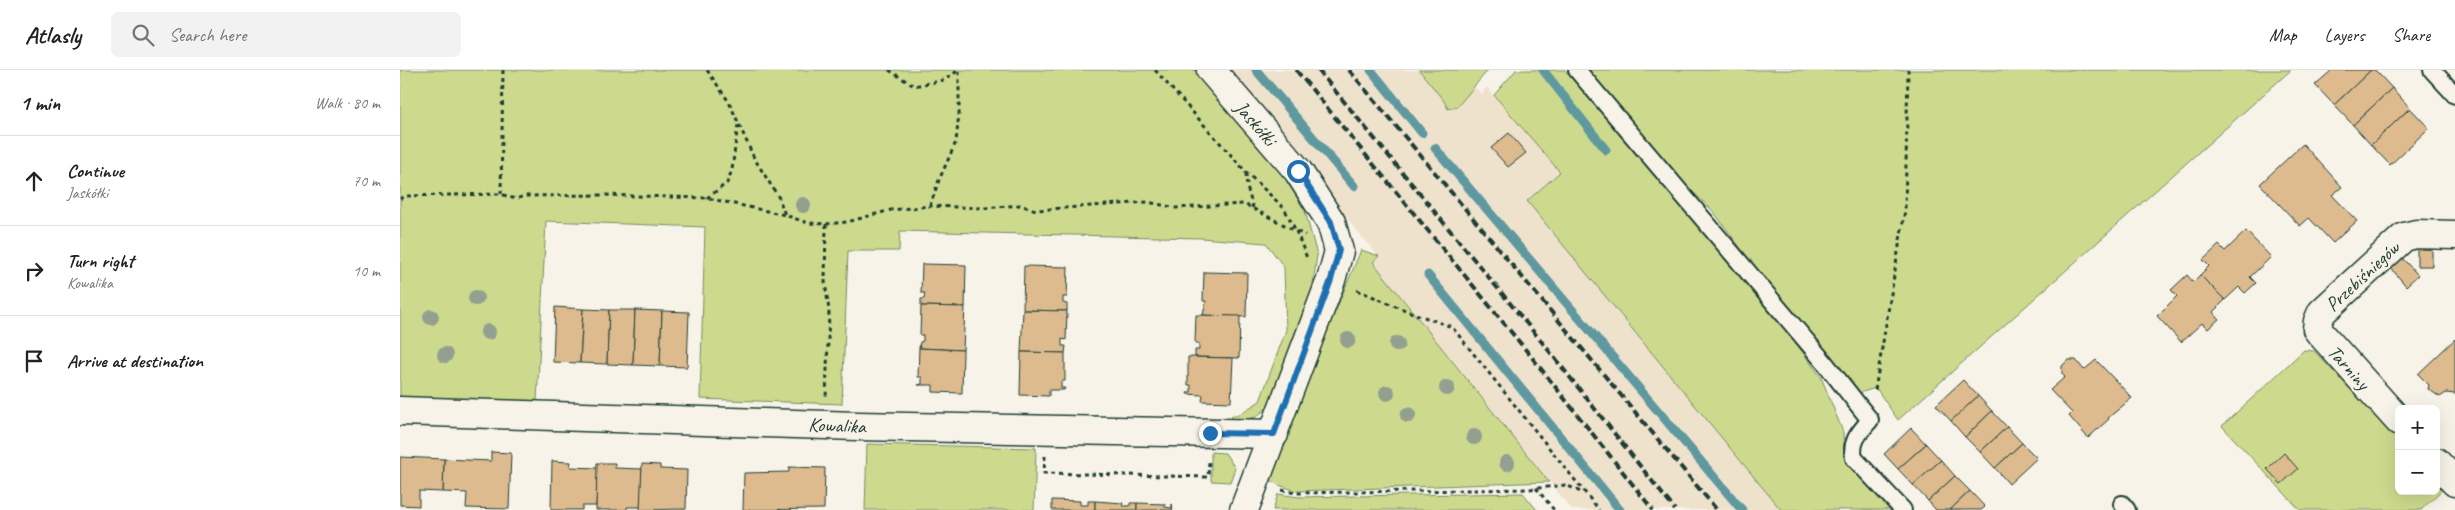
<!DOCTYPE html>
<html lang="en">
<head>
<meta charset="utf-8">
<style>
  :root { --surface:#fff; --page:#f2f2f2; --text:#222; --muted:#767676; --line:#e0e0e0 }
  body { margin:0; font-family:Caveat,sans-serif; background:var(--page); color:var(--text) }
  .controls { position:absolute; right:15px; bottom:15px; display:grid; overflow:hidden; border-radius:8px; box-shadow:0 5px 20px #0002 }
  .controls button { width:45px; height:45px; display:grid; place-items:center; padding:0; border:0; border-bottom:1px solid var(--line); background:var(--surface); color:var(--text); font:25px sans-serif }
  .stop { position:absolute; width:15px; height:15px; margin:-11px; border:4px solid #1f6fb2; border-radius:50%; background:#fff }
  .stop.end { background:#1f6fb2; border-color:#fff; box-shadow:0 1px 5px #0008 }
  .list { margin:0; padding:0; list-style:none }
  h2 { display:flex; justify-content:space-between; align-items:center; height:65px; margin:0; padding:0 20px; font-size:21px }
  h2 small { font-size:16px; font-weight:400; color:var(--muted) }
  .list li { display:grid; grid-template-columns:32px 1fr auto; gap:15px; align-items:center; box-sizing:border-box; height:90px; padding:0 20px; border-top:1px solid var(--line) }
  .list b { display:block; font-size:19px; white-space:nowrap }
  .list p { margin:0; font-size:16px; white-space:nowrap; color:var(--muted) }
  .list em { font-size:16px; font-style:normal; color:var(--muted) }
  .icon { flex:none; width:28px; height:28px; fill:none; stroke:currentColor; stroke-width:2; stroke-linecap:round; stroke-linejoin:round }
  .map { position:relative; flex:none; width:2055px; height:440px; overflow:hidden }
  header { display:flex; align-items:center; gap:30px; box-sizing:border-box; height:70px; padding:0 25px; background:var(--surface); border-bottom:1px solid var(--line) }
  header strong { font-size:24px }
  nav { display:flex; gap:28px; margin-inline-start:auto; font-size:18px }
  .search { width:350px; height:45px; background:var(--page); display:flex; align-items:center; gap:12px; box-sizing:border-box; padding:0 18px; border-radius:8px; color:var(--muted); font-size:19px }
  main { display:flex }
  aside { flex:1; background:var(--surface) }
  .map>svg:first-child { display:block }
  .built { fill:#efe2cd }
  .green { fill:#cdda8e; stroke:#768c61 }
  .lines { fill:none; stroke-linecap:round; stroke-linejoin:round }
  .stream { stroke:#5e999f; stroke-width:9 }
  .building { fill:#ddbb8f; stroke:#1f3d34 }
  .lane-casing { stroke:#1f3d34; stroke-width:20 }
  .street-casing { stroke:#1f3d34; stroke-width:31 }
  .path { stroke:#1f3d34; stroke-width:3; stroke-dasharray:4 4; stroke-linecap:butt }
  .lane { stroke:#f7f3e8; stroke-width:16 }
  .street { stroke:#f7f3e8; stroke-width:28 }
  .rail { stroke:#1f3d34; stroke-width:4; stroke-dasharray:8 4; stroke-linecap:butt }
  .tree { fill:#93a08f }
  .route { stroke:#1f6fb2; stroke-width:6 }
  .labels { text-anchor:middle; stroke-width:4.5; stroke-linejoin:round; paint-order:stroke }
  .street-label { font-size:20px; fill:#1f3d34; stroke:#f7f3e8 }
</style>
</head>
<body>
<header>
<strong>Atlasly</strong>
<div class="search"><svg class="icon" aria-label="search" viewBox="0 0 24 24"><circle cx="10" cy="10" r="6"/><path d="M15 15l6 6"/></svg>Search here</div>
<nav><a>Map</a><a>Layers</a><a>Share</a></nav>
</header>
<main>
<aside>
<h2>1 min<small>Walk · 80 m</small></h2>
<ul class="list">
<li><svg class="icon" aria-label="ahead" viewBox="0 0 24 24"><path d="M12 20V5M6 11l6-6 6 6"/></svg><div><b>Continue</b><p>Jaskółki</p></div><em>70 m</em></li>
<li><svg class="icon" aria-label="right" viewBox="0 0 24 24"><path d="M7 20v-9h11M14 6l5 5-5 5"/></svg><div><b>Turn right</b><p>Kowalika</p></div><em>10 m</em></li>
<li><svg class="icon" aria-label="arrive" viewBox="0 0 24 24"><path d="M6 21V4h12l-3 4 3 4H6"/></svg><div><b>Arrive at destination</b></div></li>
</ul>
</aside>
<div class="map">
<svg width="2055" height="440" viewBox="0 0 2055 440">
  <rect width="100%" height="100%" fill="#f7f3e8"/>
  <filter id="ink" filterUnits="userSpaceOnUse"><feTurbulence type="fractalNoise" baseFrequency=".02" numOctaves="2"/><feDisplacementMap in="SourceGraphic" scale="10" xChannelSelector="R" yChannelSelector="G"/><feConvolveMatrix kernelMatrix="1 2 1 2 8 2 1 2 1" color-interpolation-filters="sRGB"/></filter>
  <g filter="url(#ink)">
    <path class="built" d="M822,0H1019L1044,31L1063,7L1082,24L1087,17L1160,102L1127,131L1381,440H1172L973,192L978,186Z"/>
    <g class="green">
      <path d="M0,0H797L877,95L905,141L917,185L912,221L868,337L856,347L831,352L832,345H838L860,331L886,260L884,197L866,173L801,168L500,161L499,181H448L442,334L300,329L305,157L146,151L137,331L0,327Z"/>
      <path d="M1019,0H1088L1058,36L1048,39L1044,31Z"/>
      <path d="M1116,0H1165L1239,88L1285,134L1311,170L1392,268L1421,307L1443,362L1444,387L1493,440H1381L1127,131L1160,102L1094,25Z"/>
      <path d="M1186,0H1891L1498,350L1476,318L1459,323L1449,320L1367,223L1353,195L1313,141L1250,81Z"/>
      <path d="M961,180L979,186L973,192L1149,412L897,421L879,415L868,409L900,334V326Z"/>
      <path d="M1904,280L1914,281L1999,370V421H2036V410L2044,418L2021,440H1900L1822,356Z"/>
      <path d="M467,374L636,378L634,440H465Z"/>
      <path d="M811,382L825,383L835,398L830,412L811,411Z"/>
      <path d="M1123,423L1137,440H873L878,424L899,427Z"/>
    </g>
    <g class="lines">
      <g class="stream">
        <path d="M856,0L954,116"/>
        <path d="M971,0L1022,63"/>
        <path d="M1143,0L1206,80"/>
        <path d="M1035,78L1342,440"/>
        <path d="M1028,205L1220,440"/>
      </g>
    </g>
    <g class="building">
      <path d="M1932,0H1971L1934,35L1915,15Z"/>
      <path d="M1971,0H1975L1992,18L1953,55L1934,35Z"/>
      <path d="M1992,18L2010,38L1971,75L1953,55Z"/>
      <path d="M2010,38L2029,58L1990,95L1971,75Z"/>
      <path d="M1109,63L1126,83L1108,97L1091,78Z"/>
      <path d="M1903,74L1942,117L1932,125L1957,151L1933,173L1909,148L1900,156L1860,114Z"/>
      <path d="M1846,161L1871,187L1850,207L1856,213L1845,223L1839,217L1825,230L1800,205L1809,196L1803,190L1819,175L1825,181Z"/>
      <rect x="2017" y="178" width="15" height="18"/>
      <path d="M2002,188L2018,205L2006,216L1991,198Z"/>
      <path d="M522,194L566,195L565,237L521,236V229H524L525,223H521Z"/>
      <path d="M624,196L668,197L667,227H663V233L667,234V241L623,240Z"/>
      <path d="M804,202L847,203L846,247L803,245L806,231H803Z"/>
      <path d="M1787,205L1793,212L1800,205L1825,230L1813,242L1819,249L1808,259L1802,253L1781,272L1757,246L1777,226L1771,220Z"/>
      <path d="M521,236L565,237L563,280L519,278L520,272L523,271V265H520Z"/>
      <path d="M155,237L183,239L180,293L153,292Z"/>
      <path d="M183,239L209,240L207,294L180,293Z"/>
      <path d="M209,240H235L233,295L207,294Z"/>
      <path d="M235,240L262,241L260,296L233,295Z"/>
      <path d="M623,240L667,241L666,270L662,269V276H666L665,283L621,282Z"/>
      <path d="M262,241L289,242L287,297L260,296Z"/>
      <path d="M796,245L840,246L839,288L795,287V280H799V273H795Z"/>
      <path d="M2055,269V324L2046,323L2040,327L2028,319L2029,315L2018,304Z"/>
      <path d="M519,278L563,280L562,323L533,322V315H518L522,314V307H518Z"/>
      <path d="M621,282L665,283V311H661V318H665L664,320H649V326L620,325Z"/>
      <path d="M788,287L833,288L831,332L802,331L803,325L787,324L788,322H791V315H788Z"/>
      <path d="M1668,290H1676L1684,300L1696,290L1732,328L1708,348L1709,349L1688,368L1669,346L1672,343L1650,320L1665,307L1662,304V296Z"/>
      <path d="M1563,310L1578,326L1551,351L1536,335Z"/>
      <path d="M1578,326L1592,341L1565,367L1551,351Z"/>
      <path d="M1592,341L1607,357L1580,382L1565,367Z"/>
      <path d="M1607,357L1622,373L1595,398L1580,382Z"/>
      <path d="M1511,358L1526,374L1498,399L1484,384Z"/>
      <path d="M1622,373L1637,388L1609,414L1595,398Z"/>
      <path d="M1526,374L1541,390L1513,415L1498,399Z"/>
      <path d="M91,382L111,383L109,439L66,438L67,423L43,422L44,389L91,391Z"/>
      <path d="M1884,383L1898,399L1881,414L1867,399Z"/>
      <path d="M0,387L44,389L43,422L19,421V436L0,435Z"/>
      <path d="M1541,390L1555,406L1528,431L1513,415Z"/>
      <path d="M152,391L171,392L170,397L198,398L196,436H182V440H151Z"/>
      <path d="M197,393H215V398L242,399L241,437H227V440H196Z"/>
      <path d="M242,394L260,395V399L287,400L286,439L240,440Z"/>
      <path d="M389,397L425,398L424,439L343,440L344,403L389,402Z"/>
      <path d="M1555,406L1570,421L1550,440H1536L1528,431Z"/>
      <path d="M1570,421L1585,437L1581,440H1550Z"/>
      <path d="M652,430L680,431V435H688V431H695V440H652Z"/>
      <path d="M695,431L723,433L722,436H730V433H737V440H695Z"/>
      <path d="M737,433L765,434V437L772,438V434L773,440H737Z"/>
    </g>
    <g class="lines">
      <defs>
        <g id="lane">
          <path d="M1177,0L1425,293L1470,350C1460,362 1450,371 1454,388L1503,440"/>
          <path d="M2032,0L2055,25"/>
          <path d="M1722,434L1727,440"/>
        </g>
        <g id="street">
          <path d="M811,0L898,101L931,152L939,181L931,210L844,440"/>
          <path d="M0,341L457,356L874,364"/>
          <path d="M1999,351L1921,264L1917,259L1918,251L1922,242L2004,167L2016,164L2055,165"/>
          <path d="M2036,392L2055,412"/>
        </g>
      </defs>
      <use href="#lane" class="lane-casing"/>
      <use href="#street" class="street-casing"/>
      <g class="path">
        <path d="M307,0L329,32L354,88L379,128L385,145"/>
        <path d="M489,0L514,16L544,10L559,0"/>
        <path d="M755,0L846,102L884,138L896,161L905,165"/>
        <path d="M846,103L847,117L853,138"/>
        <path d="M101,124L103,0"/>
        <path d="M307,128L327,113L332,100L338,54"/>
        <path d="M0,129L4,126L101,124L115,129L125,126L202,125L307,128L385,145L408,153L426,154L447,152L491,140L530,136L584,138L620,135L636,140L748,132L776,138L844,134L896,161L907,188"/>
        <path d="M530,136L539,110L556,72L559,44V1"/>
        <path d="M426,154L425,211L429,241L426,328"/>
        <path d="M957,220L1010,242L1052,257L1199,440"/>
        <path d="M1475,320L1505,140L1508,0"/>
        <path d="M645,386L644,403L808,407L809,391"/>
        <path d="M1136,418L1154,440"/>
        <path d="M882,420L896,423L1129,419L1166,415L1183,423"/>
      </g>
      <use href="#lane" class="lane"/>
      <use href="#street" class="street"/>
      <g class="rail">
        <path d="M896,0L1130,285L1253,440"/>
        <path d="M918,0L1146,277L1275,440"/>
        <path d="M949,0L1317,440"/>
      </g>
    </g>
    <g class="tree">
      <circle cx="403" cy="135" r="8"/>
      <circle cx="76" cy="228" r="8"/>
      <circle cx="31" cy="247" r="8"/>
      <circle cx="88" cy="262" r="8"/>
      <circle cx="948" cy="270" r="8"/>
      <circle cx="997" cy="274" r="8"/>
      <circle cx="45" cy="285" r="8"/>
      <circle cx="1047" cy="318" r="8"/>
      <circle cx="987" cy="323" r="8"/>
      <circle cx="1008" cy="345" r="8"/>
      <circle cx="1074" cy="367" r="8"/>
      <circle cx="1107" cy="393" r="8"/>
    </g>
  </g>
  <g class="lines" filter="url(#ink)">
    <path class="route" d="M810,363L874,364L931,210L939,180L931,152L898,101"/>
  </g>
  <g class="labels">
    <g class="street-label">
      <text transform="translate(856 53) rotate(49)" y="7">Jaskółki</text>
      <text transform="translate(1962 206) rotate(-43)" y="7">Przebiśniegów</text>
      <text transform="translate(1949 297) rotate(48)" y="7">Tarniny</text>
      <text transform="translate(437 355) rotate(2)" y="7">Kowalika</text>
    </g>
  </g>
</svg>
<div class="controls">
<button>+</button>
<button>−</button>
</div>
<div class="stop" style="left:898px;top:101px"></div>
<div class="stop end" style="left:810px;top:363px"></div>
</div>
</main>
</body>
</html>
